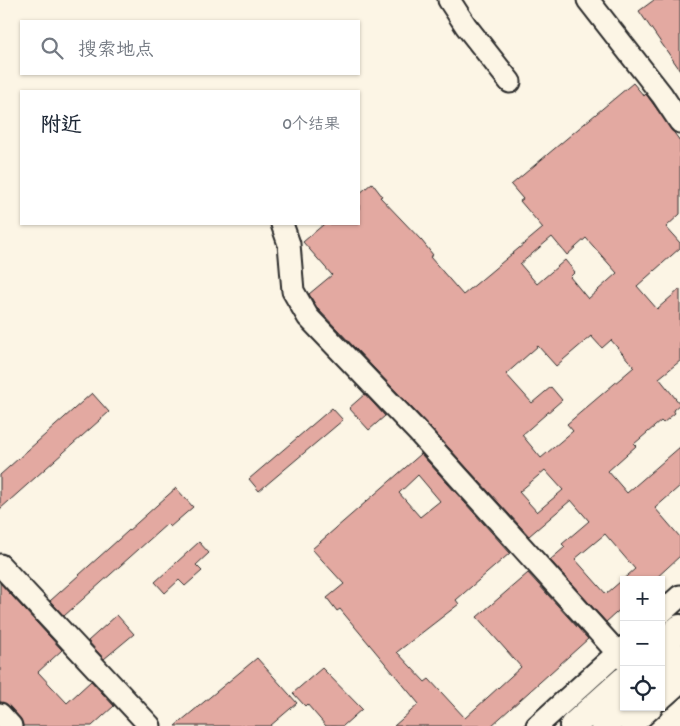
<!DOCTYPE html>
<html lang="zh">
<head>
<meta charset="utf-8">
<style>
  :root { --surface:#fff; --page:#f2f2f3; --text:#1f2937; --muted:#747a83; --line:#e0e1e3 }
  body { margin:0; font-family:Itim,"LXGW WenKai TC",sans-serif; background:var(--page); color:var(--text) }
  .controls { position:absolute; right:15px; bottom:15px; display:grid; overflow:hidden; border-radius:0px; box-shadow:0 1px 4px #0004 }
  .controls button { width:45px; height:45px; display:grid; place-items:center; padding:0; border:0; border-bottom:1px solid var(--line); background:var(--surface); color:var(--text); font:25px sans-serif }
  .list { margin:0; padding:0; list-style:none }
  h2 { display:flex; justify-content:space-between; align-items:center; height:65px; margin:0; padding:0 20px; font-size:21px }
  h2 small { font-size:16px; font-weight:400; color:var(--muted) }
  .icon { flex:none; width:28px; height:28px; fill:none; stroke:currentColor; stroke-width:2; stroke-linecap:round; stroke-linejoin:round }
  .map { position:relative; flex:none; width:680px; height:726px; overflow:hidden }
  .search { position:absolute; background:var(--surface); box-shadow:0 1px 4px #0004; left:20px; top:20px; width:340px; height:55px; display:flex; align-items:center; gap:12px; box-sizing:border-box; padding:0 18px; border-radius:0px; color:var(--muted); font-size:19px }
  .panel { position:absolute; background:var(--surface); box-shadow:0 1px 4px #0004; left:20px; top:90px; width:340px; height:135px; border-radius:0px }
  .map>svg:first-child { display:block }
  .building { fill:#e3a9a1; stroke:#2b2b2b; fill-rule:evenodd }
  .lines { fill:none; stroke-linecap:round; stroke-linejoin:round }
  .minor-casing { stroke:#2b2b2b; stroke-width:25 }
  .major-casing { stroke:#2b2b2b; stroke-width:30 }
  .minor { stroke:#fcf5e5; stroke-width:21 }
  .major { stroke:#fcf5e5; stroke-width:26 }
</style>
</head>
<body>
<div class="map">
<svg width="680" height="726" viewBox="0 0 680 726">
  <rect width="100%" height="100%" fill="#fcf5e5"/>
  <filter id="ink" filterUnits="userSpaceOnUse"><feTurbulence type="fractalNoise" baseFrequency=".02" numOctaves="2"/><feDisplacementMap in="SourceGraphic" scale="10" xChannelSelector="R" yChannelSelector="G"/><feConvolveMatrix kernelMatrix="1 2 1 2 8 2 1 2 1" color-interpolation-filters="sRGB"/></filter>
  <g filter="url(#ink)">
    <g class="building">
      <path d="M654,0H680V70L639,11Z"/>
      <path d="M633,83L644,96L646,94L680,141V214L666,227L680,243V248L637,286L657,309L680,289V361L659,378L680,404L673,410L675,413L663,423L661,421L634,444L636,446L608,471L627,493L680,447V486L655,508L680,537V556L654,580H624V606L606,622L550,560L565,547L562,544L589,521L571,500L529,536L427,424L318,309L309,294L332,275L303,242L324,224H359V194L372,183L382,196L380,197L422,241L433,255L430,257L463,295L543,228L520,201L523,199L511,185ZM552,237L567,255L586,238L617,273L588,299L570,277L575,272L565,260L537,284L520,264ZM591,336L602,348L611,340L634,367L567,424L573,431L541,458L522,435L562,400L551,387L532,403L506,374L538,346L556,366ZM545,470L563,490L537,512L519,492ZM605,534L635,569L606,594L575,559Z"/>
      <path d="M92,393L109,412L0,509V475Z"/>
      <path d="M365,394L385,416L369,430L349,408Z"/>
      <path d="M332,408L343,420L259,491L249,479Z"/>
      <path d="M421,454L510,553L456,600L459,604L397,652L425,682L429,679L465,718L521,667L477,617L528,573L588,639L491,726H394L419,704L340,609L337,611L327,598L344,584L312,549ZM418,475L440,501L420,517L399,493Z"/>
      <path d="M176,488L193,507L170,527L167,524L64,616L50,601Z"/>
      <path d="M199,542L209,553L196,565L202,571L185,586L179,580L165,593L155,582Z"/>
      <path d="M0,583L62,650L38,672L51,686L67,703L91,681L114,706L92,726H23L20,718L9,706L0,702Z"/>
      <path d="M117,615L134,634L104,659L88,641Z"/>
      <path d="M257,658L297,703L270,726H175Z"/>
      <path d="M322,668L362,709L343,726H326L307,704L305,706L293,693Z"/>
    </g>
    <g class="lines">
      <defs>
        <g id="minor">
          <path d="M449,0L466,26L510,82"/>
          <path d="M588,0L662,95L680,122"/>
          <path d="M282,224L289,244L293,291L308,317L418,432L624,660"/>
          <path d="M0,565L150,726"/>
          <path d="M661,613L680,596"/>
          <path d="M661,699L680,682"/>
          <path d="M0,714L11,726"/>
          <path d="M537,726L624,647"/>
          <path d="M631,726L652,707"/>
        </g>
        <g id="major">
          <path d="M661,645L680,628"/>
          <path d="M661,674L680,657"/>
          <path d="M573,726L624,680"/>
          <path d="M604,726L625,707"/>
        </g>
      </defs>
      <use href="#minor" class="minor-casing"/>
      <use href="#major" class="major-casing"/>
      <use href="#minor" class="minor"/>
      <use href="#major" class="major"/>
    </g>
  </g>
</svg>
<div class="controls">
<button>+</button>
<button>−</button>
<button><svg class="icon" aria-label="locate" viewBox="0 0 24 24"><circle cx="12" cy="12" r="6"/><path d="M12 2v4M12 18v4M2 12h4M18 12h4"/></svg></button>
</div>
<div class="search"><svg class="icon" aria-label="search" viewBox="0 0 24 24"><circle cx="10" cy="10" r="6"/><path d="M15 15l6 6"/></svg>搜索地点</div>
<section class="panel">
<h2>附近<small>0个结果</small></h2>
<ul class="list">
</ul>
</section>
</div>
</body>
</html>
